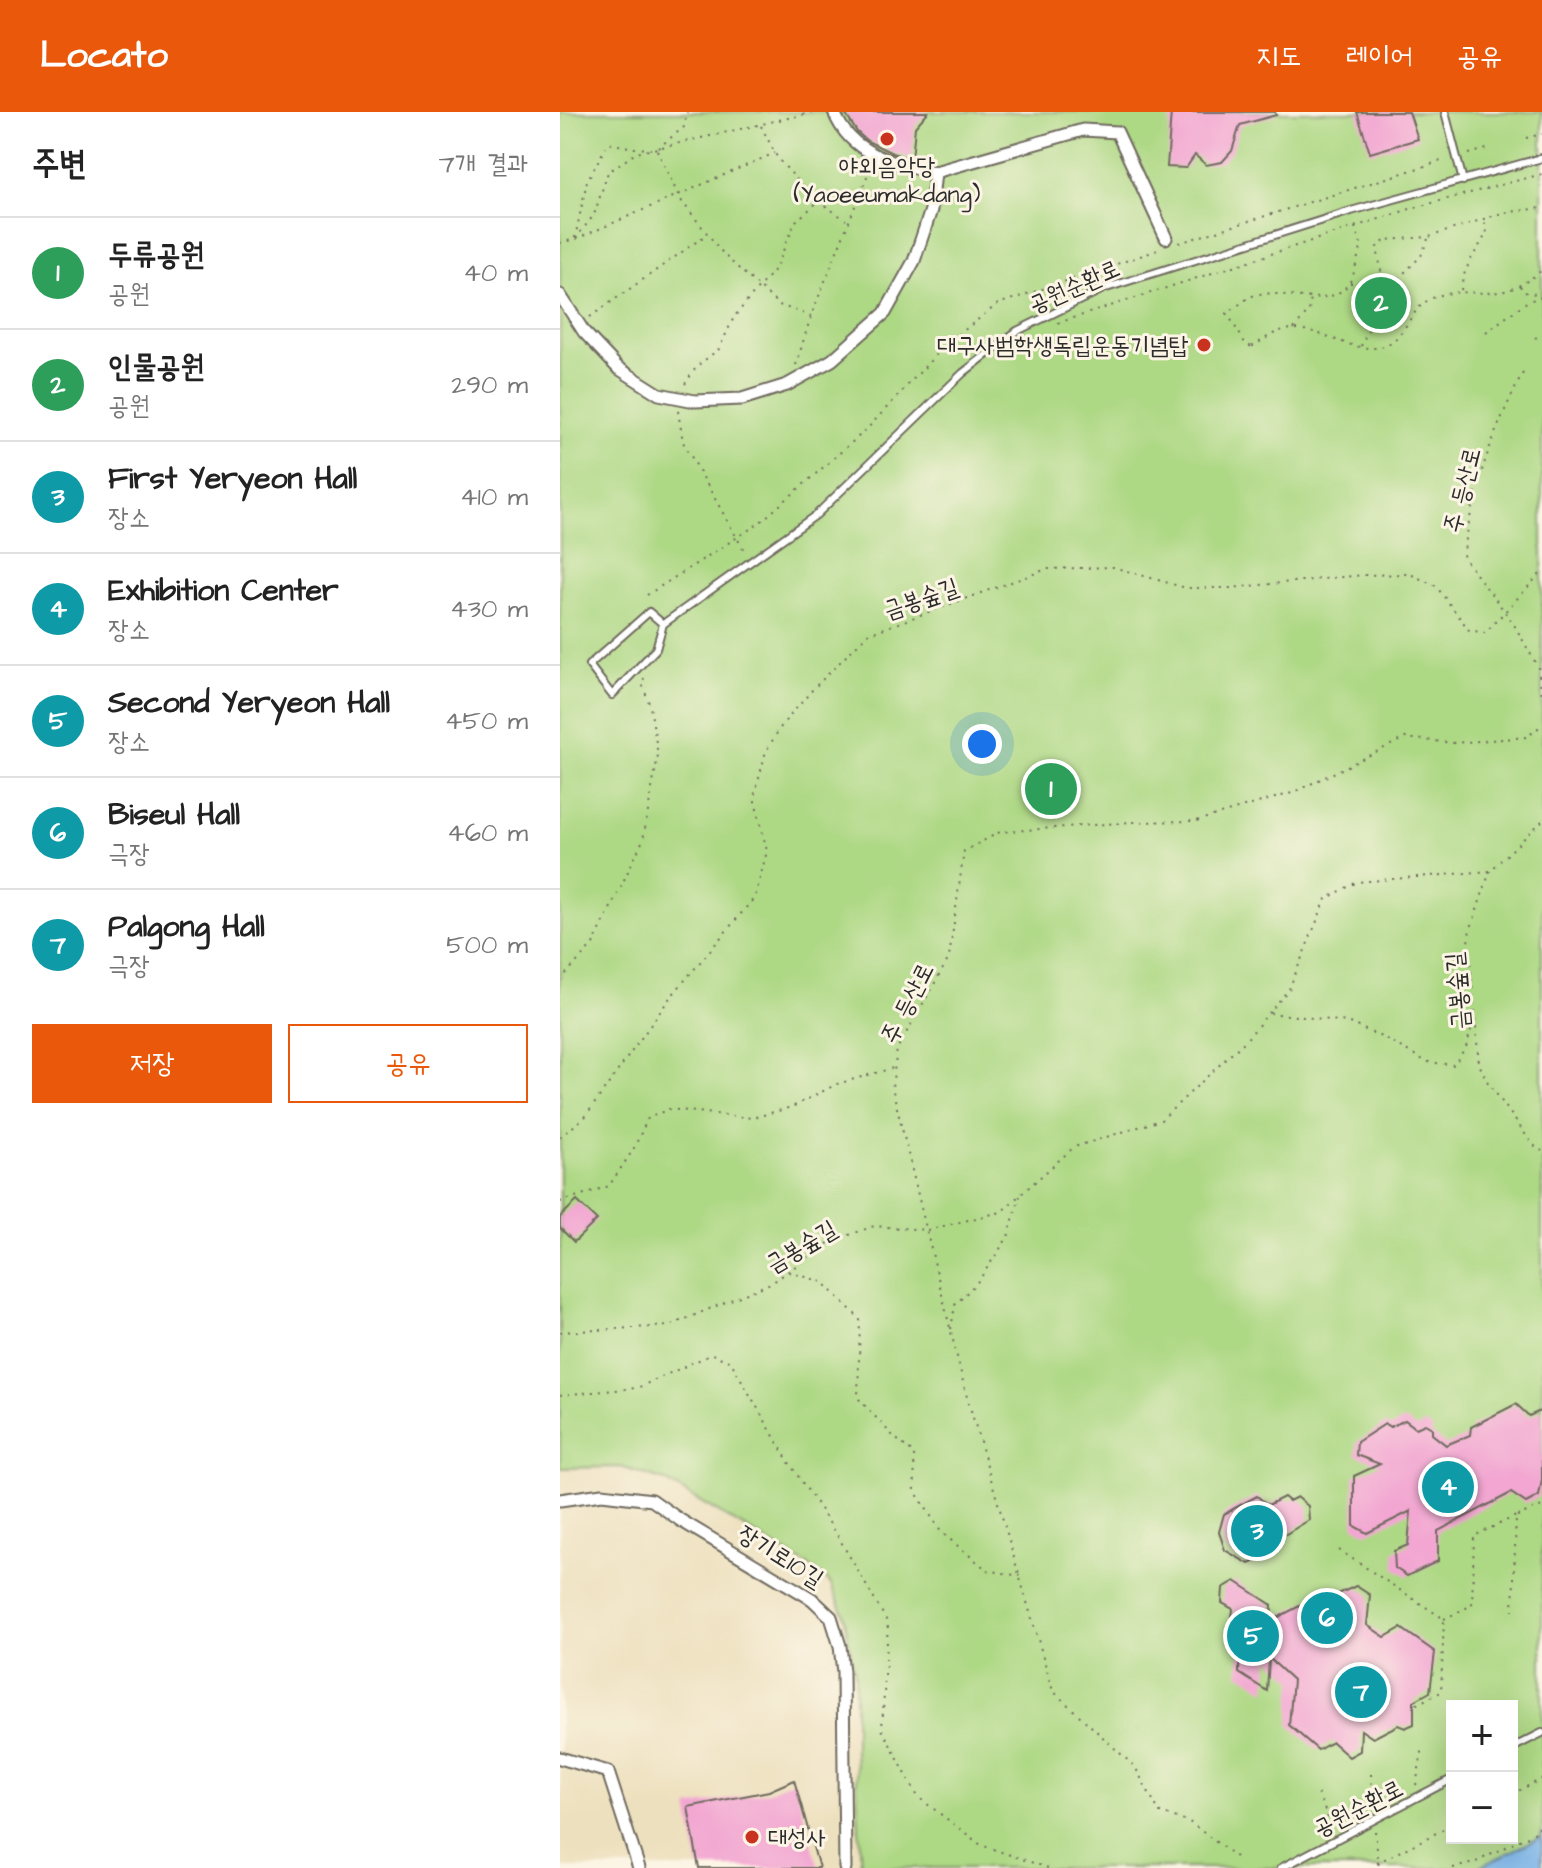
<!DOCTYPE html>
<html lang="ko">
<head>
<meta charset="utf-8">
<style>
  :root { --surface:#fff; --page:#f6f6f6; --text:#222; --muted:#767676; --line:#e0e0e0; --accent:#ea580c }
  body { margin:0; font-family:"Architects Daughter","Poor Story",sans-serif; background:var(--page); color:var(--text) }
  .controls { position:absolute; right:24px; bottom:24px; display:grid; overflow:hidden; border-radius:0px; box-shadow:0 8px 32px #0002 }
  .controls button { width:72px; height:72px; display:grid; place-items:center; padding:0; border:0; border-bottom:2px solid var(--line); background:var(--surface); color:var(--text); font:40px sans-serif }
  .you { position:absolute; left:422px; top:632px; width:28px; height:28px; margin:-20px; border:6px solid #fff; border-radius:50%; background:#1a73e8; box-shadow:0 0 0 12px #1a73e833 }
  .badge { display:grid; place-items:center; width:52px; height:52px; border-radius:50%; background:var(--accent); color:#fff; font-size:26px; font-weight:700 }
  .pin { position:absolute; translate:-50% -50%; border:4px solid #fff; box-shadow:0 2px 8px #0006 }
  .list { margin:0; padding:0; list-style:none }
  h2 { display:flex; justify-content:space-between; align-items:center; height:104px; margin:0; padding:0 32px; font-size:34px }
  h2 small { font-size:26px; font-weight:400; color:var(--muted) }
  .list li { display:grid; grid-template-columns:52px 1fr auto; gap:24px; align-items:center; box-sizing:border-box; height:112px; padding:0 32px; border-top:2px solid var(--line) }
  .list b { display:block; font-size:30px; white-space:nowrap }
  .list p { margin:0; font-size:26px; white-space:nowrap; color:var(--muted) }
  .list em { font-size:26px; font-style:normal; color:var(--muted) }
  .actions { display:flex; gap:16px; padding:24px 32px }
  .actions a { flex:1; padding:18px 0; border:2px solid var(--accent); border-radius:0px; text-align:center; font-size:28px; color:var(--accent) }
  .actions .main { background:var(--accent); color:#fff }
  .map { position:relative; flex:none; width:982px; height:1756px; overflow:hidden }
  header { display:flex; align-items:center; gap:48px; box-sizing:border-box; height:112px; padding:0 40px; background:var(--accent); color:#fff }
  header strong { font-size:38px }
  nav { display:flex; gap:44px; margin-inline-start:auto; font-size:28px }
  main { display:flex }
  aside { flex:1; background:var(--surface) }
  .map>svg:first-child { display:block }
  .green { fill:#add884; stroke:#6c8258; stroke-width:2; fill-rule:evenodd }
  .water { fill:#77b2e8; stroke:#516e8a; stroke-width:2 }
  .building { fill:#f2a6d1 }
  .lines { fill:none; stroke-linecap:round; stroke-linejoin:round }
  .lane-casing { stroke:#6f6a5e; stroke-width:10 }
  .street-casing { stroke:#6f6a5e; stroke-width:15 }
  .path { stroke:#6f6a5e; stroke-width:2; stroke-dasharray:2 6; stroke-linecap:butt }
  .lane { stroke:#fff; stroke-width:6 }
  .street { stroke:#fff; stroke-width:11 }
  .poi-dot { fill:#c8321e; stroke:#fcf5e5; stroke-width:3 }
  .labels { text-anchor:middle; stroke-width:6; stroke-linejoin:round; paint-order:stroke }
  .poi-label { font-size:24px; fill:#2b2b2b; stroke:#fcf5e5 }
  .street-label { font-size:24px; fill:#2b2b2b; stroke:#fcf5e5 }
</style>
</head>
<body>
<header>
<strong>Locato</strong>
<nav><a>지도</a><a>레이어</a><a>공유</a></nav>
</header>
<main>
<aside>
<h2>주변<small>7개 결과</small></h2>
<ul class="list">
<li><span class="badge" style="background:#2e9e5b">1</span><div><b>두류공원</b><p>공원</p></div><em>40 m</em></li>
<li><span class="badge" style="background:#2e9e5b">2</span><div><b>인물공원</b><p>공원</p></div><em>290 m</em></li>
<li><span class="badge" style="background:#0f9aa8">3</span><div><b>First Yeryeon Hall</b><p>장소</p></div><em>410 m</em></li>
<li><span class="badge" style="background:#0f9aa8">4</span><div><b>Exhibition Center</b><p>장소</p></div><em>430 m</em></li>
<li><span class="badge" style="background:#0f9aa8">5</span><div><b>Second Yeryeon Hall</b><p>장소</p></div><em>450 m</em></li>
<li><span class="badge" style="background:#0f9aa8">6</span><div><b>Biseul Hall</b><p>극장</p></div><em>460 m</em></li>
<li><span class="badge" style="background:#0f9aa8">7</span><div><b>Palgong Hall</b><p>극장</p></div><em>500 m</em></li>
</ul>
<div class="actions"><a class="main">저장</a><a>공유</a></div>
</aside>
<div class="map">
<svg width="982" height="1756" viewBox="0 0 982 1756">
  <rect width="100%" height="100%" fill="#fcf5e5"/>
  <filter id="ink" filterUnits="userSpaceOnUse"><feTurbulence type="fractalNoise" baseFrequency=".0125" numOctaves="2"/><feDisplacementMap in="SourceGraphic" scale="16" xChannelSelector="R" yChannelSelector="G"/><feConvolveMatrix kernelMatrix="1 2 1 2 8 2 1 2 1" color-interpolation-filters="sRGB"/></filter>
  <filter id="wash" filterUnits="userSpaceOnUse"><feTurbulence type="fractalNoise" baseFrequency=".006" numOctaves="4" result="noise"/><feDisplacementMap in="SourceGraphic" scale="32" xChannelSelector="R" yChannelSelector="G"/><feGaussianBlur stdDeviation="1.8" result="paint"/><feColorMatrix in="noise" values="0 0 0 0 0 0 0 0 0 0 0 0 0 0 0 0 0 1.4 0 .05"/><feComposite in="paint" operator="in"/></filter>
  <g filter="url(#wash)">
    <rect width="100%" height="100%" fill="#ede0be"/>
    <path class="green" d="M0,0H982V1756H301L295,1638V1561L284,1502L271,1472L249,1454L105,1369L61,1355L0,1356ZM892,1594H952V1726H892Z"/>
    <path class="water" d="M982,1720V1756H917L981,1725Z"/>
    <g id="blocks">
      <g class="building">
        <path d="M284,0H368L355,15L352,47L332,41L307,29L297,20Z"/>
        <path d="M611,0H715L716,3L680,13L672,39L662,50L646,53L635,43L626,56L607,55Z"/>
        <path d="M797,0H849L858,27L810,41Z"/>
        <path d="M17,1089L37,1108L14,1130L0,1116V1105Z"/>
        <path d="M956,1292L969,1304L982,1298V1368L979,1384L966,1391L951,1381L878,1419V1449L847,1464L835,1456L834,1439L848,1433L851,1399L807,1421L794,1414V1364L820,1352L796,1343L797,1330L825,1312L830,1315L845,1308L856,1316L865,1312L872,1316V1322L886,1333L910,1323L911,1315Z"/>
        <path d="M697,1384L708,1393L724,1385L729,1389L737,1385L748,1394L749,1408L713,1430L711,1442L689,1452L665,1438L659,1420L664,1402Z"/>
        <path d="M675,1469L712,1493L711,1509L766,1480L774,1484L796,1474L810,1483L807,1513L825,1525L841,1516L875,1540L870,1580L854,1589V1612L845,1616L838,1613L813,1626L801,1618L800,1639L789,1645L772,1630L758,1638L729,1613L733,1568L709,1546L707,1579L679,1561L680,1528L670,1521L673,1497L662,1491L663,1476Z"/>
        <path d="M234,1668L259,1756H139L128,1695L209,1679Z"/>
      </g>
    </g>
  </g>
  <g filter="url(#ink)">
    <use href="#blocks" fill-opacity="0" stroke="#6f6a5e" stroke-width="2"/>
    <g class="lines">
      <defs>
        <g id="lane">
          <path d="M885,0L903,69"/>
          <path d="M103,512L89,500L29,553L52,583L96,537L103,512L256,403L403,261L457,219L543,177L791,99L982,46"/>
          <path d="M952,1636L982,1621"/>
          <path d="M721,1756L892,1667"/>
        </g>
        <g id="street">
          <path d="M274,0C290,42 334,53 375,60"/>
          <path d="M0,183L24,220L58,256L99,282L135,289L182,287L227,273L272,248L325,201L354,149L371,98L375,60L523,18L557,20L606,126"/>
          <path d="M0,1388L42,1382L92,1388L120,1408L252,1487L271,1505L280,1534L283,1560L285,1756"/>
          <path d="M0,1646L48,1660L79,1756"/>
        </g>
      </defs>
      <use href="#lane" class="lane-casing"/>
      <use href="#street" class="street-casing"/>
      <g class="path">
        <path d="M201,14L218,47L254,86L286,108"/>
        <path d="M966,26L982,22"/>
        <path d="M98,36L124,15L127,0"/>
        <path d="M97,38L120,87L165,144L219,193L251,204"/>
        <path d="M909,42L930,36"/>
        <path d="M795,115L802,135C796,146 796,161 789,171C770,199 725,178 699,182C689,183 676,196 667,201L685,231L693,236L691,235C701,230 713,220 724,218C755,212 782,237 814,236C844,234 847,201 867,189C890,175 913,183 939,180C955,178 970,168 982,158"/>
        <path d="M15,126L27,69L48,31L74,36L91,37"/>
        <path d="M16,127L215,41"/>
        <path d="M0,131L15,127L34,103L48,60L76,41L254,0"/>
        <path d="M619,131L881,49"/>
        <path d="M790,171L814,172L822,164L817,135L826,128L869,125L942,101L982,96"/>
        <path d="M960,174L964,180L982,183"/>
        <path d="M901,178L903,165L910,149L927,121L924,107"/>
        <path d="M30,205L146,123"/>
        <path d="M498,211L853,96L982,62"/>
        <path d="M734,217L749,199L751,186"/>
        <path d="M926,220L968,189L982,185"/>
        <path d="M975,226L982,222"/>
        <path d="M801,234L818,194L838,177L840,165L861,144L868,127"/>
        <path d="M236,253L251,204L310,57"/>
        <path d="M963,261C930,325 914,373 903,445L952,509L978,555L982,583"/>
        <path d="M125,272L137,254L159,237L174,205L216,155L236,109L259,89"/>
        <path d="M118,299L123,330L185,440"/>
        <path d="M87,483L198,412L306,318L385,233L438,192L601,137"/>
        <path d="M982,709L930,759L908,825L919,952L927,969L973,1033L982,1039"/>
        <path d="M0,868L33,833L83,728L98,643L90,594L82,571L85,564"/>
        <path d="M710,901L787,910L826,927L867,950L894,953L907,933L914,905"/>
        <path d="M0,1025L25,1005L109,887L195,785L207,739L194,685L206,639L222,613L253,577L308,522L487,457L553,455L626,476H670L803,463L850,462L876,474L909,518L925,521L982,460"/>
        <path d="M0,1090L49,1074L73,1038L88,1006L109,997L192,1006L232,995L277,972L333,956"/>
        <path d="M229,1160L263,1170L300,1207L298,1286L333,1324L354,1342L355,1379L381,1420L427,1458L460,1464"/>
        <path d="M391,1217L395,1193L419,1168L448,1125L460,1084"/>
        <path d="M0,1220L109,1214L213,1170L270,1130L314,1114L367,1118L441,1100L514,1035L601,1008L685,929L729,877L766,787L797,770L930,759"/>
        <path d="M0,1283L77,1276L152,1242L171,1250L230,1352L276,1421L328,1511L322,1617L358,1685L421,1733L488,1756"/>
        <path d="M957,1404L982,1394"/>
        <path d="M779,1438L884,1507L881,1580L855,1593"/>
        <path d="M884,1507L912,1493L914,1424L956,1404L953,1499"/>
        <path d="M811,1662L813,1697"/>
        <path d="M856,1673L863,1635"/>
        <path d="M758,1682L773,1718"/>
        <path d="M952,1682L982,1667"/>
        <path d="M815,1719L819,1756"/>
        <path d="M676,1745L628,1709L600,1701L575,1655L493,1579L405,1278L332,975L337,937L389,846L404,739L440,720L572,710L636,709L732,681L845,626L894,631L967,625L982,613"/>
        <path d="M817,1751L892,1713"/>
        <path d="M893,1756L914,1751L978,1719L982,1701"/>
      </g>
      <use href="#lane" class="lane"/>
      <use href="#street" class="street"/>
    </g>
  </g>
  <g class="poi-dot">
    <circle cx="327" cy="27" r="8"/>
    <circle cx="644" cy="233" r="8"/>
    <circle cx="192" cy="1725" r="8"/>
  </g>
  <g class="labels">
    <g class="poi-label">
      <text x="327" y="62">야외음악당<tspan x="327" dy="28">(Yaoeeumakdang)</tspan></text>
      <text x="628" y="241" text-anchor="end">대구사범학생독립운동기념탑</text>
      <text x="208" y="1733" text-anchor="start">대성사</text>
    </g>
    <g class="street-label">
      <text transform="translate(514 174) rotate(-24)" y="8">공원순환로</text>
      <text transform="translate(902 378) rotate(-76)" y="8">주 등산로</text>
      <text transform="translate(361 486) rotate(-19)" y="8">금봉숲길</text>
      <text transform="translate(897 879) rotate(-95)" y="8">금봉숲길</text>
      <text transform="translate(347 891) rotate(-63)" y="8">주 등산로</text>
      <text transform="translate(241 1134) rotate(-31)" y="8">금봉숲길</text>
      <text transform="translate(221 1444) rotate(32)" y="8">장기로10길</text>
      <text transform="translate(798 1696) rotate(-27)" y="8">공원순환로</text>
    </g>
  </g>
</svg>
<div class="controls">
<button>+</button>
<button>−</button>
</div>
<div class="you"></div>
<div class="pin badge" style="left:491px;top:677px;background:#2e9e5b">1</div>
<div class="pin badge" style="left:821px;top:191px;background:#2e9e5b">2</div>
<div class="pin badge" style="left:697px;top:1419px;background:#0f9aa8">3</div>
<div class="pin badge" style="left:888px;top:1375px;background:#0f9aa8">4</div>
<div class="pin badge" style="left:693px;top:1524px;background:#0f9aa8">5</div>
<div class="pin badge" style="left:767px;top:1506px;background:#0f9aa8">6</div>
<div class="pin badge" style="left:801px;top:1580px;background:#0f9aa8">7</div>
</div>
</main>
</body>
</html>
